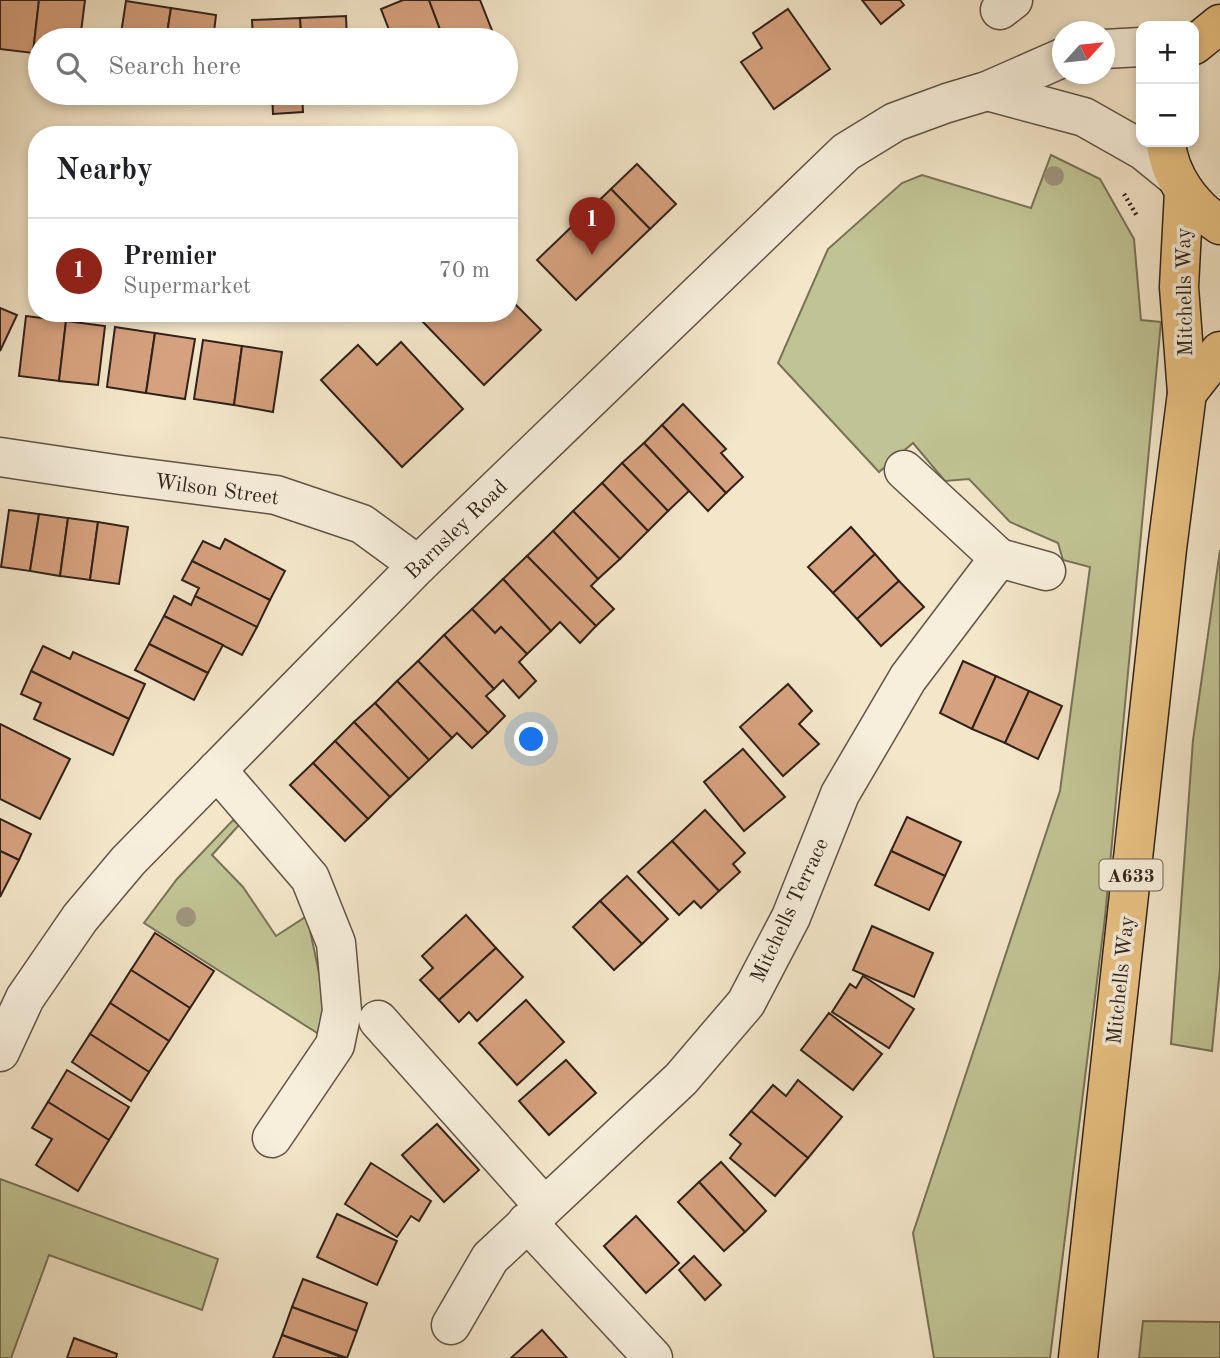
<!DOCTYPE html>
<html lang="en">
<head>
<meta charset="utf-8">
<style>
  :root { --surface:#fff; --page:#f2f2f2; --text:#202124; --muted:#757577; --line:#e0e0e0; --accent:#8f2418 }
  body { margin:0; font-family:"Old Standard TT",serif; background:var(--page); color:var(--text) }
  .controls { position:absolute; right:21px; top:21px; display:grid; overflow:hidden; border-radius:14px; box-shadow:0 4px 10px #0003 }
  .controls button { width:63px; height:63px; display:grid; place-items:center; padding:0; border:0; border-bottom:2px solid var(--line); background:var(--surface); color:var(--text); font:35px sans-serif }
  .compass { position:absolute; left:1052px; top:21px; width:63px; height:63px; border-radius:50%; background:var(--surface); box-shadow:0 4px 10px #0003; rotate:63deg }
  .you { position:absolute; left:532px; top:740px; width:24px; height:24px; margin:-18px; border:5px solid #fff; border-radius:50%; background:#1a73e8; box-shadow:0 0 0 10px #1a73e833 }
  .badge { display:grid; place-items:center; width:46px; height:46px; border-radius:50%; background:var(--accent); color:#fff; font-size:23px; font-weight:700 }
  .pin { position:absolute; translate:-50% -58px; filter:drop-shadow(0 2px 4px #0008) }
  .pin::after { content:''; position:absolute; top:37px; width:24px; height:21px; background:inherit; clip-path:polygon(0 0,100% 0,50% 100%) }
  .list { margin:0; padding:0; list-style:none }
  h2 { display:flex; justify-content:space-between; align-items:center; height:91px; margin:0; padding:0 28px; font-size:30px }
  h2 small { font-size:23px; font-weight:400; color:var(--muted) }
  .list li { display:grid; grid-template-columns:46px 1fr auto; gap:21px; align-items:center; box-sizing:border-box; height:105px; padding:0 28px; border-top:2px solid var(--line) }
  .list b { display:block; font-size:26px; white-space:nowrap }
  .list p { margin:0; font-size:23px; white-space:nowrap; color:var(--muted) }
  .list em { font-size:23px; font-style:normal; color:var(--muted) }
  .icon { flex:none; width:38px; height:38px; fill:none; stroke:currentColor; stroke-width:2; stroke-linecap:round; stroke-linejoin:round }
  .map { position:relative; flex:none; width:1220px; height:1358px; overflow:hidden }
  .search { position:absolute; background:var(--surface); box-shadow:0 4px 10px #0003; left:28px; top:28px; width:490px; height:77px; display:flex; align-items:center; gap:18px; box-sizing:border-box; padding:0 24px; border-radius:38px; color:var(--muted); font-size:26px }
  .panel { position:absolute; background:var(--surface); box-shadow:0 4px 10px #0003; left:28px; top:126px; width:490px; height:196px; border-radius:28px }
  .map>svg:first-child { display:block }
  .green { fill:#c0c393; stroke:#787257; stroke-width:2 }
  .building { fill:#d6a17e; stroke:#30221b; stroke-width:2 }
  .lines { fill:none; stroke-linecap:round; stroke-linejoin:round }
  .minor-casing { stroke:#615346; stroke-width:41 }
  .major-casing { stroke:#30221b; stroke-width:41 }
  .path { stroke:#30221b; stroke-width:4.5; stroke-dasharray:2 3.5; stroke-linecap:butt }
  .minor { stroke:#f7efdc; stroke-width:38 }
  .major { stroke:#eac384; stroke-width:38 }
  .tree { fill:#9f957d }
  .labels { text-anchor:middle; stroke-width:7; stroke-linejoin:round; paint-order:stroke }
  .shield { fill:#f7efdc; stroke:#6c6055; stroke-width:2 }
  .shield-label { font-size:19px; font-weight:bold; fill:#30221b }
  .street-label { font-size:21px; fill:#30221b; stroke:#f7efdc }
</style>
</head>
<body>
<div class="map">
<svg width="1220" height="1358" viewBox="0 0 1220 1358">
  <rect width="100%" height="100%" fill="#f3e6c9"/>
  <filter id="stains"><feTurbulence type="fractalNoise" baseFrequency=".00286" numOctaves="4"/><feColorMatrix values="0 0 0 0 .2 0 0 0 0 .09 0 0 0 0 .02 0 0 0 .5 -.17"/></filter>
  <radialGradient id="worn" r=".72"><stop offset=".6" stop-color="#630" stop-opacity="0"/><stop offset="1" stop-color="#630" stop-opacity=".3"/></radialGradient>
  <g class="green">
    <path d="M1051,155L1100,179L1134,239L1141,320L1161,322L1105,917L1050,1358H934L913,1233L1060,791L1090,567L1063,560L1058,543L1010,522L969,479L945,481L913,443L879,472L778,363L828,249L902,183L922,175L1031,208Z"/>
    <path d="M1220,550V968L1212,1051L1171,1044L1193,740Z"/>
    <path d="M233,820L239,825L212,855L243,887L276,936L307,916L319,973L333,1010L325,1038L144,923L177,879Z"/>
    <path d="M0,1179L218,1259L202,1310L49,1255L11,1358H0Z"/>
    <path d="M1143,1321L1220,1322V1358H1139Z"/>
  </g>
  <g class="building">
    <path d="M0,0H39L33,53L0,49Z"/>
    <path d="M39,0H85L80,40H40V54L33,53Z"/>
    <path d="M403,0H429L444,40H393L381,9Z"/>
    <path d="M429,0H480L493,33L473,40H444Z"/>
    <path d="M862,0H900L904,5L881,24Z"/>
    <path d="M126,1L171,8L166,40H120Z"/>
    <path d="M171,8L216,15L213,40H166Z"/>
    <path d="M788,9L830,69L774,109L741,62L762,48L753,33Z"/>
    <path d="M346,16L347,40H301L300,18Z"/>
    <path d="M300,18L301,40H253L252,20Z"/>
    <path d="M272,93H302L303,112L273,114Z"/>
    <path d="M637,164L676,204L650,229L611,189Z"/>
    <path d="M611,189L650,229L576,300L537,260Z"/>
    <path d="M509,298L541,330L484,385L423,322L432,313H509Z"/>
    <path d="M0,308L17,315L0,351Z"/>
    <path d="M26,316L66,321L59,381L19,376Z"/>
    <path d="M66,321L105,326L98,385L59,381Z"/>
    <path d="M115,327L155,333L146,393L107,387Z"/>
    <path d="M155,333L195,339L185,399L146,393Z"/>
    <path d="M203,340L242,346L234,405L194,399Z"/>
    <path d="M401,342L463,409L402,467L321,380L358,345L377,365Z"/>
    <path d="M242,346L282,352L273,412L234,405Z"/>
    <path d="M683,404L726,449L721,453L743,477L726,493L662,425Z"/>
    <path d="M662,425L726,493L708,511L644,443Z"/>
    <path d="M644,443L689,491L668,511L622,463Z"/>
    <path d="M622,463L668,511L648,531L602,483Z"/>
    <path d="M602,483L648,531L620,559L573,511Z"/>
    <path d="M9,510L39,514L30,571L1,567Z"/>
    <path d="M573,511L620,559L598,579L553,531Z"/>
    <path d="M39,514L68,518L60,576L30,571Z"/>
    <path d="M68,518L98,522L90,580L60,576Z"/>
    <path d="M98,522L128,527L119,584L90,580Z"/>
    <path d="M851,527L875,554L833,593L808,567Z"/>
    <path d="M553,531L598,579L591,586L614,609L596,626L527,556Z"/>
    <path d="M225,539L285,571L270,600L192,561L203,541L220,549Z"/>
    <path d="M875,554L899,581L857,619L833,593Z"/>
    <path d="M527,556L596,626L580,643L560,622L551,631L503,579Z"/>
    <path d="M192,561L270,600L257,627L195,596L199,588L182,580Z"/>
    <path d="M503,579L551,631L527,654L501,627L495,633L472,609Z"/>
    <path d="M899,581L924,607L881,646L857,619Z"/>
    <path d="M174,596L191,605L195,596L257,627L242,655L164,616Z"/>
    <path d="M472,609L495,633L501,627L527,654L519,662L536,681L519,698L503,680L494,689L444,635Z"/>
    <path d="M164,616L223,645L208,673L149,644Z"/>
    <path d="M444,635L494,689L486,696L505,716L488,733L418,661Z"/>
    <path d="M149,644L208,673L194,700L135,670Z"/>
    <path d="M43,646L70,659L73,652L145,684L129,719L31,671Z"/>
    <path d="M418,661L488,733L472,748L457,733L452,738L397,681Z"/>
    <path d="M963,661L996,676L972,729L940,713Z"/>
    <path d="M31,671L129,719L113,755L34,719L41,703L21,694Z"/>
    <path d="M996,676L1029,691L1005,743L972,729Z"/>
    <path d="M397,681L452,738L429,760L375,703Z"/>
    <path d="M788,684L812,711L799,724L819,744L783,776L740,727Z"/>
    <path d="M1029,691L1062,706L1038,759L1005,743Z"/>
    <path d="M375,703L429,760L409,779L354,722Z"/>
    <path d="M354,722L409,779L390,797L335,741Z"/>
    <path d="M0,724L70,759L40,819L0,799Z"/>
    <path d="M335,741L390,797L368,819L313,763Z"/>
    <path d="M743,749L785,797L744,831L704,782Z"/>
    <path d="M313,763L368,819L345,841L290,785Z"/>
    <path d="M705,810L745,853L733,864L740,872L719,891L672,841Z"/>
    <path d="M907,817L961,842L945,876L891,851Z"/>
    <path d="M0,819L31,834L19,860L0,851Z"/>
    <path d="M672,841L719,891L701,908L694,901L679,915L638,872Z"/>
    <path d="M0,851L19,860L0,897Z"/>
    <path d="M891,851L945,876L929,910L875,885Z"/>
    <path d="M627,876L668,919L642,944L600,901Z"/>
    <path d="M600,901L642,944L614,970L573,927Z"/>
    <path d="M466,915L496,948L439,1000L420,980L433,968L422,956Z"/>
    <path d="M872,926L933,953L914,997L853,970Z"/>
    <path d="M155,933L214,971L190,1008L131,970Z"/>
    <path d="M496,948L523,977L477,1021L469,1012L459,1022L439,1000Z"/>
    <path d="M131,970L190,1008L169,1041L110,1003Z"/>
    <path d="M863,976L914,1009L889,1048L832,1012L850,984L856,988Z"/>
    <path d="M526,1000L564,1042L517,1085L479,1043Z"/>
    <path d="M110,1003L169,1041L149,1072L90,1034Z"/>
    <path d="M829,1013L882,1054L853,1090L801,1050Z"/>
    <path d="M90,1034L149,1072L131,1101L72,1062Z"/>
    <path d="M566,1060L596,1093L549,1135L519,1101Z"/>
    <path d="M67,1070L129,1107L109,1140L48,1102Z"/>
    <path d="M798,1080L842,1117L808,1158L751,1111L773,1085L786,1096Z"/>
    <path d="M48,1102L109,1140L78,1191L36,1165L52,1139L32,1128Z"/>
    <path d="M751,1111L808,1158L775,1196L730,1158L741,1144L730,1135Z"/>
    <path d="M437,1124L479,1170L444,1202L402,1155Z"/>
    <path d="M721,1162L766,1211L745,1232L699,1182Z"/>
    <path d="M371,1163L431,1201L419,1221L411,1216L397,1237L345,1204Z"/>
    <path d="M699,1182L745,1232L724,1251L678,1202Z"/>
    <path d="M337,1214L397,1241L377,1285L317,1257Z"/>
    <path d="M636,1216L679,1263L646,1293L604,1246Z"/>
    <path d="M694,1256L721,1285L705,1300L679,1270Z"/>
    <path d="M303,1279L367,1303L357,1331L292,1307Z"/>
    <path d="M292,1307L357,1331L347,1358L282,1335Z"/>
    <path d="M542,1330L567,1358H511Z"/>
    <path d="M282,1335L344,1358H273Z"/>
    <path d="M74,1338L117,1354L116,1358H67Z"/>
  </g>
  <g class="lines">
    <defs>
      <g id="minor">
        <path d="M1000,10L1013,0"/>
        <path d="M1104,49L1141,47"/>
        <path d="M987,91L1084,117L1144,151L1176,177"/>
        <path d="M0,457L121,475L276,495L362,524L418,565"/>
        <path d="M999,558L1046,571"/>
        <path d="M217,770L310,878L336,943L342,1011L335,1045L272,1138"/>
        <path d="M378,1020L544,1206"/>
        <path d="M0,1052L25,998L80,918L128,861L418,565L846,152L895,122L947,103L987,91L1062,58"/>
        <path d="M527,1222L653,1358"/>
        <path d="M451,1325L490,1258L681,1079L746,1003L791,917L840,794L908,678L999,558L904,470"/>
      </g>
      <g id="major">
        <path d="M1194,45L1220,24"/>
        <path d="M1166,142C1169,176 1192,207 1220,225"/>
        <path d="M1187,393L1220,351"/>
        <path d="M1078,1358L1167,549L1187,393L1179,287L1184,191"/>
      </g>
    </defs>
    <use href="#minor" class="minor-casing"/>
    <use href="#major" class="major-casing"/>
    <path class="path" d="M1124,194L1137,216"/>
    <use href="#minor" class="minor"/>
    <use href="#major" class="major"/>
  </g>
  <g class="tree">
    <circle cx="1054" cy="176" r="10"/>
    <circle cx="186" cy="917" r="10"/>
  </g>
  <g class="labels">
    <rect class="shield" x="1099.5" y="859.5" width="63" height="31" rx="5"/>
    <g class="shield-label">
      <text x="1131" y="882">A633</text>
    </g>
    <g class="street-label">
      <text transform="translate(1184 292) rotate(-91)" y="7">Mitchells Way</text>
      <text transform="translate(217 489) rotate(8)" y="7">Wilson Street</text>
      <text transform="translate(456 529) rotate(-44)" y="7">Barnsley Road</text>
      <text transform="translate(789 910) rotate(-65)" y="7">Mitchells Terrace</text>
      <text transform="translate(1120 980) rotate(-84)" y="7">Mitchells Way</text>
    </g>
  </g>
  <rect width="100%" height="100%" filter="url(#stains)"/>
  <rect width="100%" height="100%" fill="url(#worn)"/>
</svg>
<div class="controls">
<button>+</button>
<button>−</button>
</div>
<svg class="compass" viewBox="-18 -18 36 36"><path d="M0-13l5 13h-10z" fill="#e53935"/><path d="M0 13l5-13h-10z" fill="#757577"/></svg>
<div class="you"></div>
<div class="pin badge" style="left:592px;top:255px">1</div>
<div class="search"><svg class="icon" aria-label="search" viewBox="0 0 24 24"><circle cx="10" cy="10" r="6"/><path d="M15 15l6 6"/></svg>Search here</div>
<section class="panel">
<h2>Nearby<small></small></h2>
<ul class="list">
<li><span class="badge">1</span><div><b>Premier</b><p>Supermarket</p></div><em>70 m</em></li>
</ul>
</section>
</div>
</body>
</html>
